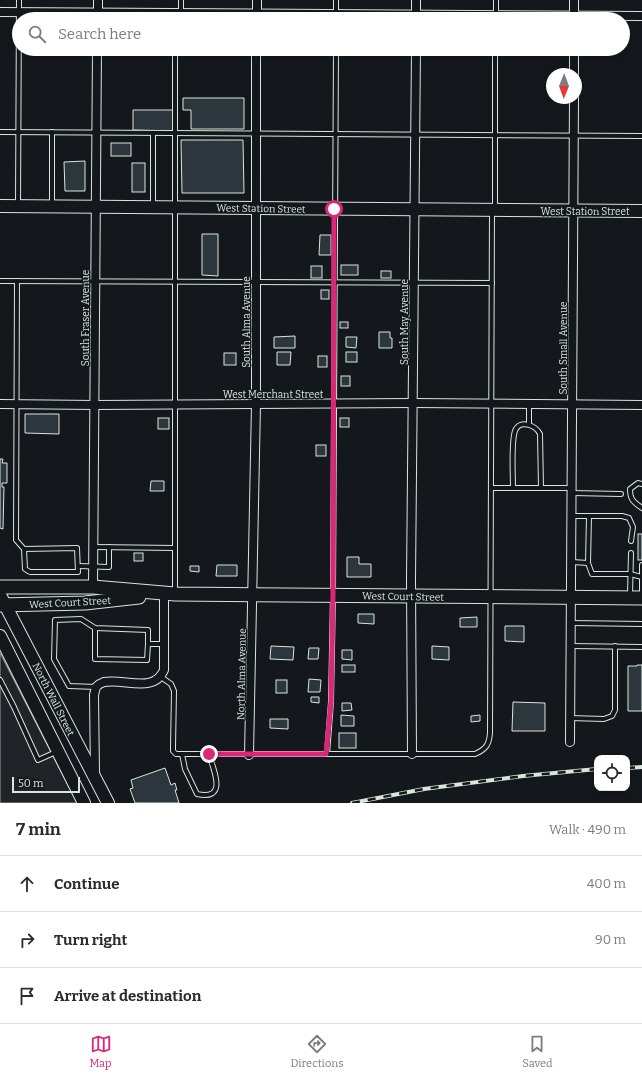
<!DOCTYPE html>
<html lang="en">
<head>
<meta charset="utf-8">
<style>
  :root { --surface:#fff; --page:#f2f2f3; --text:#2b2b33; --muted:#7c7c81; --line:#e1e1e2; --accent:#db2777 }
  body { margin:0; font-family:Bitter,serif; background:var(--page); color:var(--text) }
  .controls { position:absolute; right:12px; bottom:12px; display:grid; overflow:hidden; border-radius:8px; box-shadow:0 2px 6px #0003 }
  .controls button { width:36px; height:36px; display:grid; place-items:center; padding:0; border:0; border-bottom:1px solid var(--line); background:var(--surface); color:var(--text); font:20px sans-serif }
  .compass { position:absolute; left:546px; top:68px; width:36px; height:36px; border-radius:50%; background:var(--surface); box-shadow:0 2px 6px #0003; rotate:181deg }
  .scale { position:absolute; left:12px; bottom:10px; width:68px; box-sizing:border-box; padding-left:4px; border:2px solid #d8e6dc; border-top:0; font-size:11px; line-height:14px; white-space:nowrap; color:#d8e6dc; -webkit-text-stroke:3px #14181c; paint-order:stroke }
  .stop { position:absolute; width:12px; height:12px; margin:-9px; border:3px solid #db2777; border-radius:50%; background:#fff }
  .stop.end { background:#db2777; border-color:#fff; box-shadow:0 1px 4px #0008 }
  .list { margin:0; padding:0; list-style:none }
  h2 { display:flex; justify-content:space-between; align-items:center; height:52px; margin:0; padding:0 16px; font-size:17px }
  h2 small { font-size:13px; font-weight:400; color:var(--muted) }
  .list li { display:grid; grid-template-columns:26px 1fr auto; gap:12px; align-items:center; box-sizing:border-box; height:56px; padding:0 16px; border-top:1px solid var(--line) }
  .list b { display:block; font-size:15px; white-space:nowrap }
  .list em { font-size:13px; font-style:normal; color:var(--muted) }
  .icon { flex:none; width:22px; height:22px; fill:none; stroke:currentColor; stroke-width:2; stroke-linecap:round; stroke-linejoin:round }
  .map { position:relative; flex:none; width:642px; height:803px; overflow:hidden }
  .search { position:absolute; background:var(--surface); box-shadow:0 2px 6px #0003; left:12px; right:12px; top:12px; height:44px; display:flex; align-items:center; gap:10px; box-sizing:border-box; padding:0 14px; border-radius:22px; color:var(--muted); font-size:15px }
  .sheet { height:220px; background:var(--surface) }
  nav { display:flex; justify-content:space-around; align-items:center; box-sizing:border-box; height:56px; border-top:1px solid var(--line); background:var(--surface); font-size:11px; color:var(--muted) }
  nav a { display:grid; justify-items:center; gap:2px }
  nav .on { color:var(--accent) }
  .map>svg:first-child { display:block }
  .green { fill:#202428; stroke:#939e99 }
  .building { fill:#2c363c; stroke:#d8e6dc }
  .lines { fill:none; stroke-linecap:round; stroke-linejoin:round }
  .lane-casing { stroke:#d8e6dc; stroke-width:6 }
  .street-casing { stroke:#d8e6dc; stroke-width:10 }
  .secondary-casing { stroke:#d8e6dc; stroke-width:14 }
  .primary-casing { stroke:#d8e6dc; stroke-width:15 }
  .lane { stroke:#14181c; stroke-width:4 }
  .street { stroke:#14181c; stroke-width:8 }
  .secondary { stroke:#14181c; stroke-width:12 }
  .primary { stroke:#14181c; stroke-width:13 }
  .rail-casing { stroke:#d8e6dc; stroke-width:4 }
  .rail { stroke:#14181c; stroke-width:2.5; stroke-dasharray:8; stroke-linecap:butt }
  .route { stroke:#db2777; stroke-width:5 }
  .labels { text-anchor:middle; stroke-width:3; stroke-linejoin:round; paint-order:stroke }
  .street-label { font-size:10px; fill:#d8e6dc; stroke:#14181c }
</style>
</head>
<body>
<div class="map">
<svg width="642" height="803" viewBox="0 0 642 803">
  <rect width="100%" height="100%" fill="#14181c"/>
  <path class="green" d="M0,653L77,803H0Z"/>
  <g class="building">
    <path d="M183,98H244V129H191V110H183Z"/>
    <path d="M133,110H173V131L133,130Z"/>
    <path d="M181,140H243L244,193H182Z"/>
    <rect x="111" y="143" width="20" height="13"/>
    <path d="M85,161V191H65L64,162Z"/>
    <rect x="132" y="163" width="13" height="29"/>
    <path d="M202,234H218V276L202,275Z"/>
    <path d="M320,235H331V255H319Z"/>
    <rect x="341" y="265" width="17" height="10"/>
    <rect x="311" y="266" width="11" height="12"/>
    <rect x="381" y="271" width="10" height="7"/>
    <rect x="321" y="290" width="8" height="9"/>
    <rect x="340" y="322" width="8" height="6"/>
    <path d="M379,332H390V338H392V348H379Z"/>
    <path d="M295,336V348H274V337Z"/>
    <path d="M346,337H357L356,348L346,347Z"/>
    <path d="M277,352H291L290,365H277Z"/>
    <rect x="346" y="352" width="11" height="10"/>
    <rect x="224" y="353" width="12" height="12"/>
    <rect x="318" y="356" width="9" height="11"/>
    <rect x="341" y="376" width="9" height="10"/>
    <path d="M25,414H59V434L25,433Z"/>
    <rect x="158" y="418" width="11" height="11"/>
    <rect x="340" y="418" width="9" height="9"/>
    <rect x="316" y="445" width="10" height="11"/>
    <path d="M0,459H3L2,463H7V483H2V487H4L3,529L0,528Z"/>
    <path d="M151,481H164V491H150Z"/>
    <rect x="638" y="534" width="4" height="26"/>
    <rect x="134" y="553" width="9" height="8"/>
    <path d="M347,557H359V564H371V577H347Z"/>
    <path d="M217,565H237V576H216Z"/>
    <path d="M190,566H199V572L190,571Z"/>
    <path d="M358,614H374V624L358,623Z"/>
    <path d="M477,617V627H460V618Z"/>
    <path d="M505,626H524V642L505,641Z"/>
    <path d="M271,646L294,647L293,660L270,659Z"/>
    <path d="M432,646L449,647V660L432,659Z"/>
    <path d="M309,648H319L318,659H308Z"/>
    <path d="M342,650H352V660L342,659Z"/>
    <rect x="342" y="665" width="13" height="7"/>
    <path d="M637,665H642V711H628V666H637Z"/>
    <path d="M309,679L321,680L320,692H308Z"/>
    <rect x="276" y="680" width="11" height="13"/>
    <path d="M311,697H319V703L311,702Z"/>
    <path d="M513,702L545,703V731H512Z"/>
    <path d="M342,703H351L352,710L342,711Z"/>
    <path d="M341,715L354,716V726H341Z"/>
    <path d="M480,715V721L471,722V716Z"/>
    <path d="M270,719H288V729L270,728Z"/>
    <rect x="339" y="733" width="17" height="15"/>
    <path d="M165,768L171,785L175,783L177,790H175L179,803H135L130,789L133,788L131,780Z"/>
  </g>
  <g class="lines">
    <defs>
      <g id="lane">
        <path d="M181,13V0"/>
        <path d="M496,16V0"/>
        <path d="M336,19V0"/>
        <path d="M0,132L642,136"/>
        <path d="M18,206L19,0"/>
        <path d="M52,206V132"/>
        <path d="M153,207V133"/>
        <path d="M495,209V49"/>
        <path d="M0,281L492,283"/>
        <path d="M17,281L16,540L24,549L25,569L30,572H78L77,548L24,549"/>
        <path d="M529,405V424"/>
        <path d="M642,484L638,483L630,489C630,499 633,502 642,508"/>
        <path d="M491,488H572"/>
        <path d="M513,488C513,475 511,442 515,431C519,419 536,425 540,434L541,488"/>
        <path d="M572,493L621,494"/>
        <path d="M572,516H622L629,518L633,527L631,541"/>
        <path d="M589,516L588,563L592,574H630L642,577"/>
        <path d="M94,547L175,548"/>
        <path d="M572,562L588,563"/>
        <path d="M78,566L109,567V547"/>
        <path d="M175,591V49"/>
        <path d="M630,595L631,553"/>
        <path d="M642,596V565"/>
        <path d="M571,623L642,624"/>
        <path d="M95,628V659L147,660L148,644"/>
        <path d="M571,646L642,647"/>
        <path d="M161,677L171,684L174,691L173,747V751L176,754H475C486,749 489,745 490,733L492,210"/>
        <path d="M0,680L14,707L38,760L56,752"/>
        <path d="M96,687L69,686L54,659L55,620L81,619L95,628L148,630V644H164"/>
        <path d="M570,718L604,719L612,716L615,710V646"/>
        <path d="M182,754L185,769L197,794C228,801 214,770 209,755"/>
        <path d="M327,754L331,702L333,595L336,49"/>
      </g>
      <g id="street">
        <path d="M0,12L642,16"/>
        <path d="M257,18V0"/>
        <path d="M98,19V0"/>
        <path d="M416,19V0"/>
        <path d="M574,19V0"/>
        <path d="M574,74V49"/>
        <path d="M0,404L95,405L413,403L642,405"/>
        <path d="M93,587L97,49"/>
        <path d="M570,742L574,98"/>
        <path d="M412,754L411,580L416,49"/>
        <path d="M249,755L256,404V49"/>
        <path d="M95,774L94,695L96,687C98,685 101,683 104,682C124,678 154,694 164,670V594"/>
      </g>
      <g id="secondary">
        <path d="M0,206L642,211"/>
        <path d="M0,595L108,803"/>
        <path d="M0,636L84,803"/>
      </g>
      <g id="primary">
        <path d="M0,587H93L175,594L642,598"/>
        <path d="M0,605L85,603L139,597"/>
      </g>
    </defs>
    <use href="#lane" class="lane-casing"/>
    <use href="#street" class="street-casing"/>
    <use href="#secondary" class="secondary-casing"/>
    <use href="#primary" class="primary-casing"/>
    <use href="#lane" class="lane"/>
    <use href="#street" class="street"/>
    <use href="#secondary" class="secondary"/>
    <use href="#primary" class="primary"/>
    <defs>
      <g id="rail">
        <path d="M627,768L642,767"/>
        <path d="M352,803L424,789L523,776L597,769"/>
      </g>
    </defs>
    <use href="#rail" class="rail-casing"/>
    <use href="#rail" class="rail"/>
  </g>
  <g class="lines">
    <path class="route" d="M209,754H326L331,702L333,595L334,209"/>
  </g>
  <g class="labels">
    <g class="street-label">
      <text transform="translate(261 208) rotate(1)" y="4">West Station Street</text>
      <text x="585" y="215">West Station Street</text>
      <text transform="translate(85 318) rotate(-90)" y="4">South Fraser Avenue</text>
      <text transform="translate(246 322) rotate(-90)" y="4">South Alma Avenue</text>
      <text transform="translate(404 322) rotate(-90)" y="4">South May Avenue</text>
      <text transform="translate(563 348) rotate(-90)" y="4">South Small Avenue</text>
      <text x="273" y="398">West Merchant Street</text>
      <text transform="translate(403 596) rotate(1)" y="4">West Court Street</text>
      <text transform="translate(70 602) rotate(-3)" y="4">West Court Street</text>
      <text transform="translate(241 674) rotate(-89)" y="4">North Alma Avenue</text>
      <text transform="translate(54 699) rotate(63)" y="4">North Wall Street</text>
    </g>
  </g>
</svg>
<div class="controls">
<button><svg class="icon" aria-label="locate" viewBox="0 0 24 24"><circle cx="12" cy="12" r="6"/><path d="M12 2v4M12 18v4M2 12h4M18 12h4"/></svg></button>
</div>
<svg class="compass" viewBox="-18 -18 36 36"><path d="M0-13l5 13h-10z" fill="#e53935"/><path d="M0 13l5-13h-10z" fill="#7c7c81"/></svg>
<div class="scale">50 m</div>
<div class="stop" style="left:334px;top:209px"></div>
<div class="stop end" style="left:209px;top:754px"></div>
<div class="search"><svg class="icon" aria-label="search" viewBox="0 0 24 24"><circle cx="10" cy="10" r="6"/><path d="M15 15l6 6"/></svg>Search here</div>
</div>
<section class="sheet">
<h2>7 min<small>Walk · 490 m</small></h2>
<ul class="list">
<li><svg class="icon" aria-label="ahead" viewBox="0 0 24 24"><path d="M12 20V5M6 11l6-6 6 6"/></svg><div><b>Continue</b></div><em>400 m</em></li>
<li><svg class="icon" aria-label="right" viewBox="0 0 24 24"><path d="M7 20v-9h11M14 6l5 5-5 5"/></svg><div><b>Turn right</b></div><em>90 m</em></li>
<li><svg class="icon" aria-label="arrive" viewBox="0 0 24 24"><path d="M6 21V4h12l-3 4 3 4H6"/></svg><div><b>Arrive at destination</b></div></li>
</ul>
</section>
<nav>
<a class="on"><svg class="icon" aria-label="map" viewBox="0 0 24 24"><path d="M3 6l6-2 6 2 6-2v14l-6 2-6-2-6 2zM9 4v14M15 6v14"/></svg>Map</a>
<a><svg class="icon" aria-label="directions" viewBox="0 0 24 24"><path d="M12 3l9 9-9 9-9-9zM9 14v-3h6M13 9l2 2-2 2"/></svg>Directions</a>
<a><svg class="icon" aria-label="saved" viewBox="0 0 24 24"><path d="M7 4h10v16l-5-4-5 4z"/></svg>Saved</a>
</nav>
</body>
</html>
